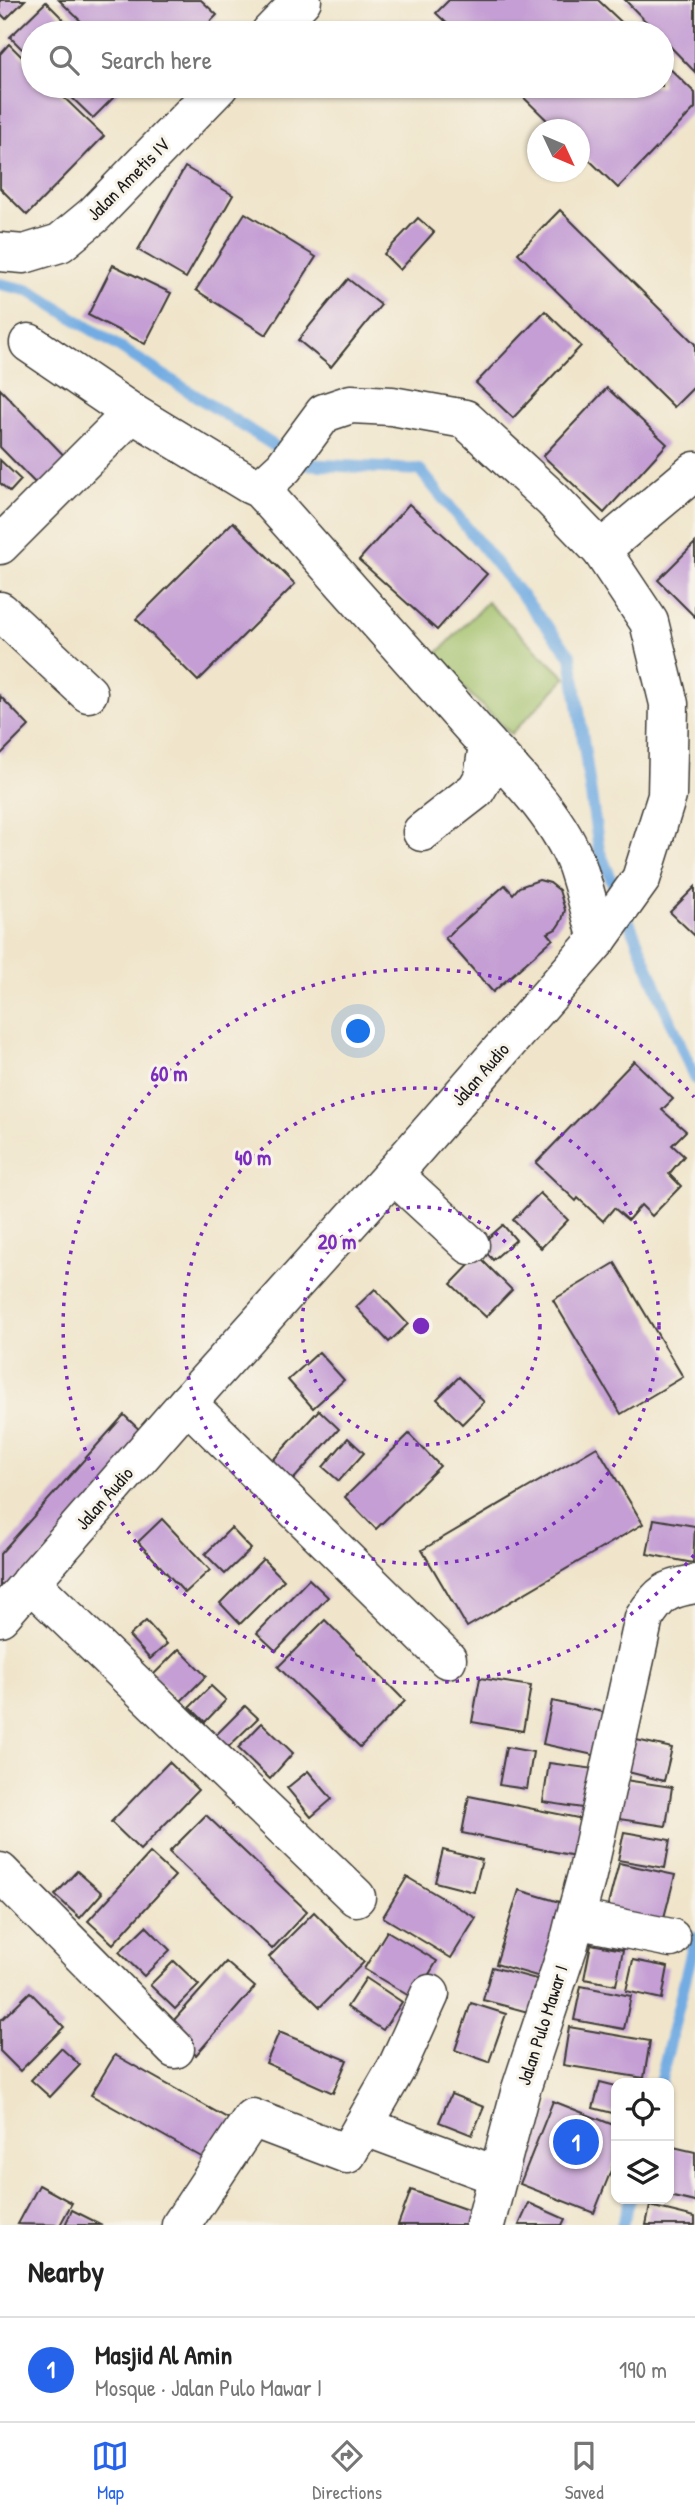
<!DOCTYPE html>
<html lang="en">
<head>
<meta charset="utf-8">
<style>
  :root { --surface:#fff; --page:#f6f6f6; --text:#222; --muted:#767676; --line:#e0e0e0; --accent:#2563eb }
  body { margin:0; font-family:"Patrick Hand",sans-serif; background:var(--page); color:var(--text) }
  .controls { position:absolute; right:21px; bottom:21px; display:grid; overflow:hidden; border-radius:14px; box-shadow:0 2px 5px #0004 }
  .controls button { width:63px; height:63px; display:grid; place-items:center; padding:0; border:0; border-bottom:2px solid var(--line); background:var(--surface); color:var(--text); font:35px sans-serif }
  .compass { position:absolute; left:527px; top:119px; width:63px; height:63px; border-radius:50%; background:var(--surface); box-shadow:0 2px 5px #0004; rotate:134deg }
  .you { position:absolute; left:359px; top:1032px; width:24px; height:24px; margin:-18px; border:5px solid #fff; border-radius:50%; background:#1a73e8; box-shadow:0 0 0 10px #1a73e833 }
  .badge { display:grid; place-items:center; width:46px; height:46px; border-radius:50%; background:var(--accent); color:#fff; font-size:23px; font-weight:700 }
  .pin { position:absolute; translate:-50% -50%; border:4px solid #fff; box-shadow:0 2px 7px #0006 }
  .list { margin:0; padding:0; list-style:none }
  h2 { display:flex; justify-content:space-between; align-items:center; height:91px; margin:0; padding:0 28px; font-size:30px }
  h2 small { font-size:23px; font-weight:400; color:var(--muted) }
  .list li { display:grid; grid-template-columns:46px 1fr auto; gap:21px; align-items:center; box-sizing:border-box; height:105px; padding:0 28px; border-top:2px solid var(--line) }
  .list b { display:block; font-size:26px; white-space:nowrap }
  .list p { margin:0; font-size:23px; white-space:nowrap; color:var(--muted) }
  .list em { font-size:23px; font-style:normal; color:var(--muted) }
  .icon { flex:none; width:38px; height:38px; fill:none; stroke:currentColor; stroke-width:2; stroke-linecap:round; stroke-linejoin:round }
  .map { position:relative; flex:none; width:695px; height:2225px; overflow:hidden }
  .search { position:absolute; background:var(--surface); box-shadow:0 2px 5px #0004; left:21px; right:21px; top:21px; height:77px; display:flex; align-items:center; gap:18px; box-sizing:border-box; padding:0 24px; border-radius:38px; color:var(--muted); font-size:26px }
  .sheet { height:196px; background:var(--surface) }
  nav { display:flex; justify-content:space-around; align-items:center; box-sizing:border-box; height:98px; border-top:2px solid var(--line); background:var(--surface); font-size:19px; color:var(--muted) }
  nav a { display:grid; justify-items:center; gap:4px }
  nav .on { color:var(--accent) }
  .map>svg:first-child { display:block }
  .green { fill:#a0bf67; stroke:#5e6e42; stroke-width:2 }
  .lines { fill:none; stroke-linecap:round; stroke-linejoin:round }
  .stream { stroke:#72ace2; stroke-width:12 }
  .building { fill:#c49ed4 }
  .minor-casing { stroke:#3c3a36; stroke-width:41 }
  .minor { stroke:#fff; stroke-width:38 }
  .ring { fill:none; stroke:#7b2cbf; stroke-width:3.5; stroke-dasharray:3.5 7 }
  .labels { text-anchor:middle; stroke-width:6; stroke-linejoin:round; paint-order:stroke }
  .street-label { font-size:19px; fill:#1c1c1c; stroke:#f7f3e8 }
  .centre { fill:#7b2cbf; stroke:#f7f3e8; stroke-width:3.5 }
  .ring-label { font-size:21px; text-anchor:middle; font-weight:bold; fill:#7b2cbf; stroke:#f7f3e8; stroke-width:6; stroke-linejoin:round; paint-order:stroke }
</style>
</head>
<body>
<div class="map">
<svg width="695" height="2225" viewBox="0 0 695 2225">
  <rect width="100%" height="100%" fill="#f7f3e8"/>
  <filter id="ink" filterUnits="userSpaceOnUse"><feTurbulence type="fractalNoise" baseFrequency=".0143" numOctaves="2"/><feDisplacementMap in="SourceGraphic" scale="14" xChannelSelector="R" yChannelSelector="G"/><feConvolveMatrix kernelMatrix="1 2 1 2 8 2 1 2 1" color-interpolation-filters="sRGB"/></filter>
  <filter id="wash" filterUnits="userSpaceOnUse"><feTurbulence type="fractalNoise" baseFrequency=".00686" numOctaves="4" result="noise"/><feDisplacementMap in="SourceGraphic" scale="28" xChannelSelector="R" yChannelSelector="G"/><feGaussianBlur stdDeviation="1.57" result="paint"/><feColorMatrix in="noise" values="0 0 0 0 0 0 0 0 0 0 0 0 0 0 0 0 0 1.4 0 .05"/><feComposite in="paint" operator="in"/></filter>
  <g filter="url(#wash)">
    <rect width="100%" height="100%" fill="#f0e5cb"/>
    <path class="green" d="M487,602L566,678L511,734L433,658Z"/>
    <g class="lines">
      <g class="stream">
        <path d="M0,284L31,291L303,464L420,470L571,656L599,850L695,1079"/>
        <path d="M660,2083L695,1938"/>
        <path d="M622,2225L630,2199"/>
      </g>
    </g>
    <g id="blocks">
      <g class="building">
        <path d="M0,0H25L6,19L0,13Z"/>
        <path d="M59,0H201L217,15L199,33H93Z"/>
        <path d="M449,0H598L633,33H457L436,13Z"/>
        <path d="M625,0H695V72L662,38V33H657Z"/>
        <path d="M46,2L77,33H33V60L10,37Z"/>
        <path d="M9,44L33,68V86H52L104,136L27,215L0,188V54Z"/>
        <path d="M662,61L695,93V108L618,188L580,151V130H557L512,86H662Z"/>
        <path d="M60,86H125L93,118Z"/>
        <path d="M185,167L233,195L186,278L138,250Z"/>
        <path d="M560,210L695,344V386L674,407L518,253Z"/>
        <path d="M245,213L316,257L266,335L196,290Z"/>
        <path d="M418,218L434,232L400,270L384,254Z"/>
        <path d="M113,265L171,293L145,344L88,315Z"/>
        <path d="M348,279L381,305L331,367L298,340Z"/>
        <path d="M545,311L581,346L513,418L476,383Z"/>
        <path d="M607,388L667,444L604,513L543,456Z"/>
        <path d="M0,389L75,467L47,495L0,447Z"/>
        <path d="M0,460L21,480L10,492L0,483Z"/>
        <path d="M409,504L487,574L437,630L359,560Z"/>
        <path d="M233,522L295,584L198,681L136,619Z"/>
        <path d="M695,543V617L658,580Z"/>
        <path d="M0,696L29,726L0,755Z"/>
        <path d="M539,880L550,883L559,890L565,910L562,920L556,929L548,933L553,939L493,992L445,938L505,885L513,894L519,887Z"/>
        <path d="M695,887V936L670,912Z"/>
        <path d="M634,1061L673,1099L662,1110L686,1131L672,1145L684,1156L669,1174L681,1186L652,1216L641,1205L628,1220L614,1208L603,1221L578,1198L576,1201L536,1163Z"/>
        <path d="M540,1193L568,1220L541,1248L513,1220Z"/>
        <path d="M503,1225L516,1240L493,1260L480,1245Z"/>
        <path d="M478,1256L512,1290L486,1317L451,1284Z"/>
        <path d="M615,1263L683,1377L621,1414L553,1300Z"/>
        <path d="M375,1289L408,1324L389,1342L356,1307Z"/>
        <path d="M319,1352L344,1380L313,1408L288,1380Z"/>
        <path d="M459,1377L484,1402L462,1424L437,1399Z"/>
        <path d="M319,1410L339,1429L283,1491L262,1472Z"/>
        <path d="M124,1415L149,1439L0,1605V1554Z"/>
        <path d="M409,1434L440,1466L376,1529L345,1497Z"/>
        <path d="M348,1438L364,1453L339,1481L323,1467Z"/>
        <path d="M597,1447L643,1524L467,1627L422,1550Z"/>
        <path d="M162,1519L210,1570L185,1593L138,1542Z"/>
        <path d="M654,1519L695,1526L693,1563L647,1554Z"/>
        <path d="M231,1528L251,1549L225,1574L205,1554Z"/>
        <path d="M263,1559L284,1580L240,1624L220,1603Z"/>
        <path d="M309,1579L328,1597L276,1651L257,1633Z"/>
        <path d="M325,1620L405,1701L360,1747L278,1667Z"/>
        <path d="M146,1621L167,1644L150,1659L129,1636Z"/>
        <path d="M179,1649L206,1676L180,1702L153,1675Z"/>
        <path d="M480,1678L531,1686L523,1731L472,1722Z"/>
        <path d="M211,1686L226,1700L205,1722L190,1707Z"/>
        <path d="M552,1701L612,1714L603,1757L543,1744Z"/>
        <path d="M245,1706L258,1718L220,1755L208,1743Z"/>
        <path d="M262,1723L293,1753L270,1779L238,1748Z"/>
        <path d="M632,1739L672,1748L664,1781L624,1771Z"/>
        <path d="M506,1747L533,1752L527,1789L499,1785Z"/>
        <path d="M169,1762L198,1790L140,1850L111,1822Z"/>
        <path d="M549,1763L595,1769L589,1809L543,1802Z"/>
        <path d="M308,1771L332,1799L311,1817L287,1788Z"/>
        <path d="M625,1780L672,1787L666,1826L619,1819Z"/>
        <path d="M469,1796L588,1820L580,1857L462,1833Z"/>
        <path d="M206,1815L307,1911L272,1949L169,1852Z"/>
        <path d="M624,1832L670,1840L665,1868L618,1860Z"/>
        <path d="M443,1850L482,1860L474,1892L435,1882Z"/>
        <path d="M150,1853L175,1876L113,1944L88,1921Z"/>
        <path d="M619,1863L675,1875L661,1929L605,1916Z"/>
        <path d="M77,1871L102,1893L80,1918L55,1895Z"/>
        <path d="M407,1877L476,1918L451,1958L383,1917Z"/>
        <path d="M519,1890L576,1907L554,1981L496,1964Z"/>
        <path d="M314,1912L364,1962L320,2007L269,1957Z"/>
        <path d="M146,1926L170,1950L144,1976L119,1952Z"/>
        <path d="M387,1931L437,1961L414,1999L364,1969Z"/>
        <path d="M591,1944L623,1950L616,1985L584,1979Z"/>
        <path d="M633,1960L668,1967L662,1999L626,1991Z"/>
        <path d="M174,1961L199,1985L175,2009L150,1985Z"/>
        <path d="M226,1962L255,1987L196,2055L166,2029Z"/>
        <path d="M492,1967L551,1983L543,2016L483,2000Z"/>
        <path d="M366,1978L402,2002L383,2030L347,2007Z"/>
        <path d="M581,1986L631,1996L624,2029L574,2020Z"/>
        <path d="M30,1992L64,2027L20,2071L0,2051V2021Z"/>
        <path d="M471,2003L506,2014L489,2062L455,2050Z"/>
        <path d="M569,2027L650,2041L644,2078L563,2065Z"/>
        <path d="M279,2032L347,2060L333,2093L266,2063Z"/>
        <path d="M61,2048L80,2065L50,2097L31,2080Z"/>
        <path d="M115,2055L236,2123L214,2164L91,2095Z"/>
        <path d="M600,2082L616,2086V2114L593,2108Z"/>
        <path d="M451,2094L484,2107L472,2135L439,2122Z"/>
        <path d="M553,2101L616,2126V2158L594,2213L520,2184Z"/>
        <path d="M669,2146L695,2152V2202L669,2196Z"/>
        <path d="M39,2185L72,2203L60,2225L18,2224Z"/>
        <path d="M411,2190L479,2214L476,2225H398Z"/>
        <path d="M529,2203L565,2219L562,2225H519Z"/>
        <path d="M650,2206L695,2217V2225H646Z"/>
        <path d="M72,2210L102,2225H65Z"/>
      </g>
    </g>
  </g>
  <g filter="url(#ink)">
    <use href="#blocks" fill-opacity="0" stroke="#3c3a36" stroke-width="2"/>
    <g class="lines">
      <defs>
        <g id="minor">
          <path d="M270,33L302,0"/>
          <path d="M0,252L24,254L60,243L94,215L219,86"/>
          <path d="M29,343L132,413L249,484L260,489L488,745L483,778L476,790L422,832"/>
          <path d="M0,545L132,413"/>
          <path d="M601,550L695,471"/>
          <path d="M0,611L88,693"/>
          <path d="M488,745C521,780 560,820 577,866C585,890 591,915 598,939"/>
          <path d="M393,1174L470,1245"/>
          <path d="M187,1403L447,1659"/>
          <path d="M30,1582L356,1897"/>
          <path d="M0,1617L187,1403L393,1174L598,939L641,879L667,796L669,704L649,622L601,550L553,500L465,419L392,406L351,404L324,413L284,467L260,489"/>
          <path d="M0,1872L175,2049"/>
          <path d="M575,1919L587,1875L644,1618C660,1593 666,1589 695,1584"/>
          <path d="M363,2126L498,2176"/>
          <path d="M181,2225L252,2118L347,2154L397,2067L430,1994"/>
          <path d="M485,2225L521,2089L569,1944L575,1919L671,1938"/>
        </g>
      </defs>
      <use href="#minor" class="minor-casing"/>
      <use href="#minor" class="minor"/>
    </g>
  </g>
  <g class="ring">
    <circle cx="421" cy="1326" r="119"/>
    <circle cx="421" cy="1326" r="238"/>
    <path d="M694 1555A357 357 0 1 1 694 1097"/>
  </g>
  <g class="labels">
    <g class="street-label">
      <text transform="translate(128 179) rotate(-45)" y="7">Jalan Ametis IV</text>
      <text transform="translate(480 1074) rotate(-49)" y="7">Jalan Audio</text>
      <text transform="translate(104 1498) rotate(-49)" y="7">Jalan Audio</text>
      <text transform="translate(542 2025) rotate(-72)" y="7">Jalan Pulo Mawar I</text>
    </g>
  </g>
  <circle cx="421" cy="1326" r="10" class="centre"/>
  <g class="ring-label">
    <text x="169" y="1081">60 m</text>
    <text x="253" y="1165">40 m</text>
    <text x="337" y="1249">20 m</text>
  </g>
</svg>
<div class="controls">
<button><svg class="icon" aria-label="locate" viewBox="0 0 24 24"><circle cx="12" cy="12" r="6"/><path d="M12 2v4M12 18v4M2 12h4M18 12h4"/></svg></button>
<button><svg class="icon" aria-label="layers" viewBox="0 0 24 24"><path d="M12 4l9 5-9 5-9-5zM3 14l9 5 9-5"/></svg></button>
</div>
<svg class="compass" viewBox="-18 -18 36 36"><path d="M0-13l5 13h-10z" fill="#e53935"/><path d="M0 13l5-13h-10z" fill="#767676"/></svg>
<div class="you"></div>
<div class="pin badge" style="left:576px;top:2142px">1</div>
<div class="search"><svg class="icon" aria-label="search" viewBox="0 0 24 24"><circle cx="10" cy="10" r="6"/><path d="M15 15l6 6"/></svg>Search here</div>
</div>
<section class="sheet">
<h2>Nearby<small></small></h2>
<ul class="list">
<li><span class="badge">1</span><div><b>Masjid Al Amin</b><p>Mosque · Jalan Pulo Mawar I</p></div><em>190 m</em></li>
</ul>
</section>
<nav>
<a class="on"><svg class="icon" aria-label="map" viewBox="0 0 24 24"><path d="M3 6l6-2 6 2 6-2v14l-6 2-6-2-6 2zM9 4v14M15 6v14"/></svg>Map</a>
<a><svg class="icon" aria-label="directions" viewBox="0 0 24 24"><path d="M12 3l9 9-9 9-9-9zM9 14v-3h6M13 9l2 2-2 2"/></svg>Directions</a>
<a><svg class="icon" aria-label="saved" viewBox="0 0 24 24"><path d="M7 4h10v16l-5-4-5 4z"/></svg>Saved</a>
</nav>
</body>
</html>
